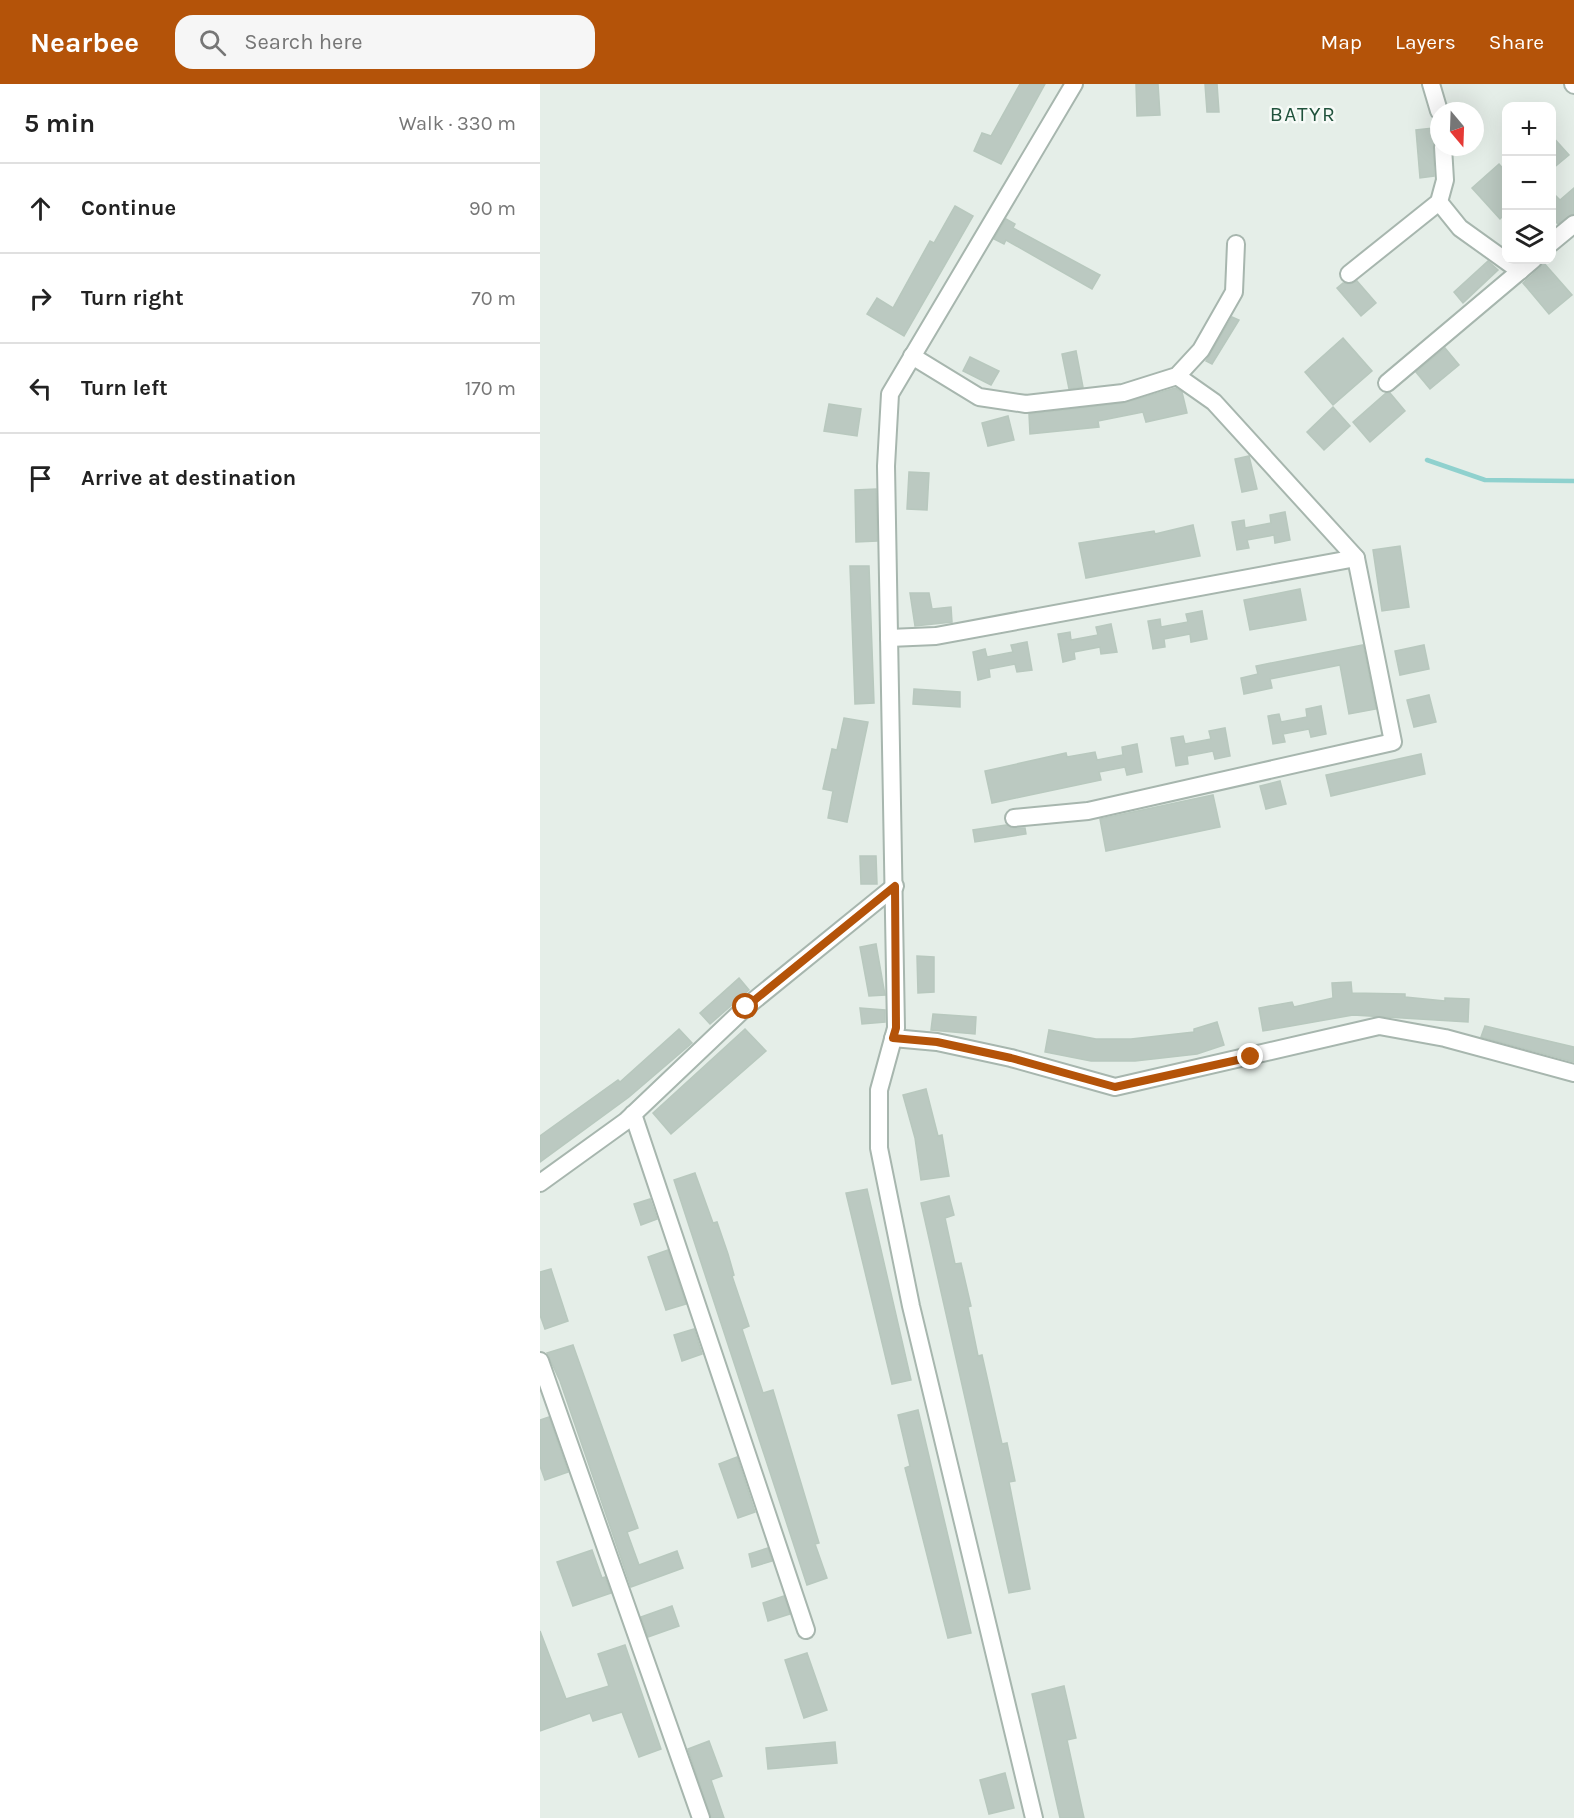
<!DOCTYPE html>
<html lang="en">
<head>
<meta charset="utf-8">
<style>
  :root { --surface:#fff; --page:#f6f6f6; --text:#222; --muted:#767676; --line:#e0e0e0; --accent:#b45309 }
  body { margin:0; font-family:Karla,sans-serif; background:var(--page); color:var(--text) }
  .controls { position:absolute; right:18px; top:18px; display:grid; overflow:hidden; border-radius:12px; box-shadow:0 6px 24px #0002 }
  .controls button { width:54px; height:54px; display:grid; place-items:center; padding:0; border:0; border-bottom:2px solid var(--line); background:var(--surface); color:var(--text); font:30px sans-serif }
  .compass { position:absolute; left:890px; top:18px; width:54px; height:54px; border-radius:50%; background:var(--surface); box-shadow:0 6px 24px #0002; rotate:161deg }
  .stop { position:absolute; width:18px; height:18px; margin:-14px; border:4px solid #b45309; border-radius:50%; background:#fff }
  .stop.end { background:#b45309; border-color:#fff; box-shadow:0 2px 6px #0008 }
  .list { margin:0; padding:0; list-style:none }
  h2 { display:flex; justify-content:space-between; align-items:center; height:78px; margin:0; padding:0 24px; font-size:26px }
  h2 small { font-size:20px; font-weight:400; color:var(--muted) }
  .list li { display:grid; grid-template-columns:39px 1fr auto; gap:18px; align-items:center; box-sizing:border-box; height:90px; padding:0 24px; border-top:2px solid var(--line) }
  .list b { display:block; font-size:22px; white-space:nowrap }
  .list em { font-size:20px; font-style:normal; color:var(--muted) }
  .icon { flex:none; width:33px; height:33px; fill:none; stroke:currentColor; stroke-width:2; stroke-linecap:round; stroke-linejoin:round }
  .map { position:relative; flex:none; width:1034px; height:1734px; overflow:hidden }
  header { display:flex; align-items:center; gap:36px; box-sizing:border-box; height:84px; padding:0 30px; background:var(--accent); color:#fff }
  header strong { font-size:28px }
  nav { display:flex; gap:33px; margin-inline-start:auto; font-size:21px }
  .search { width:420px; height:54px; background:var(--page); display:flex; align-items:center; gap:15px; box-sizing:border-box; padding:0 21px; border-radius:18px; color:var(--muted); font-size:22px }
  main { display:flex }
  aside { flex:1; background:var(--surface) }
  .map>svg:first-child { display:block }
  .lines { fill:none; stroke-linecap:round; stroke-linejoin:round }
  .stream { stroke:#8fd1ce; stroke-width:4.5 }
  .building { fill:#bbc9c1; stroke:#b8c8be; stroke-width:1.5 }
  .minor-casing { stroke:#a7b6ae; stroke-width:20 }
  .minor { stroke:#fff; stroke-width:16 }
  .route { stroke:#b45309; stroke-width:8 }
  .labels { text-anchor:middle; stroke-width:5; stroke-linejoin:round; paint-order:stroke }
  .quarter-label { font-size:21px; letter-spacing:1.5px; fill:#20523c; stroke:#f6faf7 }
</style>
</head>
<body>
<header>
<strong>Nearbee</strong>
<div class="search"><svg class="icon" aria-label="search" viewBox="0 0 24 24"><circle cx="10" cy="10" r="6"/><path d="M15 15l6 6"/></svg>Search here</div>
<nav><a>Map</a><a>Layers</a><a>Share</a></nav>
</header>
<main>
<aside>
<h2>5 min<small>Walk · 330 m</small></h2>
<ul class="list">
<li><svg class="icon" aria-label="ahead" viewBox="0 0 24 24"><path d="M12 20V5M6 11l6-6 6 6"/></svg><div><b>Continue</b></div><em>90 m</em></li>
<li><svg class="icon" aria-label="right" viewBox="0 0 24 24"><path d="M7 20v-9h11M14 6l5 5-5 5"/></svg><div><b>Turn right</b></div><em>70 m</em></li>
<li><svg class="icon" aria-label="left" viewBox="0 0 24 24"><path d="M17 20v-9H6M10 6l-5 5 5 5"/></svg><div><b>Turn left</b></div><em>170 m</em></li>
<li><svg class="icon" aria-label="arrive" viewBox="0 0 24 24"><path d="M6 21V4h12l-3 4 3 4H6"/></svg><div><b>Arrive at destination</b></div></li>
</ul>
</aside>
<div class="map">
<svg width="1034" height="1734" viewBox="0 0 1034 1734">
  <rect width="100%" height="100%" fill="#e5eee8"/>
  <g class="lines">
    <path class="stream" d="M887,376L945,396L1034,397"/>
  </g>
  <g class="building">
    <path d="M480,0H505L461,80L434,67L442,49L451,52Z"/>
    <path d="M596,0H618L620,31L597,32Z"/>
    <path d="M665,0H677L679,28H667Z"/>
    <path d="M893,44L894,92L880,94L876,46Z"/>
    <path d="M1011,51L1029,71L1011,86Z"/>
    <path d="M959,80L966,88V129L960,135L932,104Z"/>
    <path d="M1034,104V130L1018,140L1011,133V107L1020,116Z"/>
    <path d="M415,122L433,132L364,252L327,230L337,214L353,224L390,157L394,159Z"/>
    <path d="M466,135L475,140L473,144L560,191L552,205L466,156L464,160L454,155Z"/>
    <path d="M948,177L958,186L923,219L914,208Z"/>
    <path d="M1003,178L1032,211L1009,230L983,199L1000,184Z"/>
    <path d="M817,197L836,219L821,232L797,204L803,199L810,200Z"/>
    <path d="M692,233L699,236L672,280L666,277Z"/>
    <path d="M803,254L832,287L793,321L765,288Z"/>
    <path d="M905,264L919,281L890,305L876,288Z"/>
    <path d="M536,267L543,303L529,305L522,270Z"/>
    <path d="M430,273L459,287L451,301L423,287Z"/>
    <path d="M635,304L642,308L647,329L606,338L603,328L558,337L559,343L490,350L489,330L584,319Z"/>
    <path d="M846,309H850L865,327L830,358L813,338Z"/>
    <path d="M289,320L321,325L317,352L284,347Z"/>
    <path d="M793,323L810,342L784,366L767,348Z"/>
    <path d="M468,332L474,356L448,362L442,339Z"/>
    <path d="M709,372L717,405L702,408L695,375Z"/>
    <path d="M369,388L389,389L387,426L367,425Z"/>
    <path d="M336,405L337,457L316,458L315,406Z"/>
    <path d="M745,428L750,456L735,459L734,451L707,456L709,464L697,466L692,438L704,436L705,444L731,439L730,431Z"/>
    <path d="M653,441L660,472L546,494L539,459L614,447L615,450Z"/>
    <path d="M860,462L869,523L842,527L833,466Z"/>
    <path d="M310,482H329L334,619L315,620Z"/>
    <path d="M760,505L766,536L710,546L704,516Z"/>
    <path d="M370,509H389L392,525L411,523L412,538L375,542Z"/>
    <path d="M662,527L667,555L651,558L650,550L624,555L625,563L613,565L608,537L620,535L621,543L648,538L646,530Z"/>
    <path d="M571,540L577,568L561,570L560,563L534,568L535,575L523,578L518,550L530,548L531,556L558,551L556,543Z"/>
    <path d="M487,558L492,586L477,588L475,580L449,585L450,593L438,596L433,568L445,565L447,573L473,568L471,561Z"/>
    <path d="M823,561L836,625L809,630L800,581L730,595L732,604L704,610L701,594L718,590L716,582Z"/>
    <path d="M884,561L889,585L860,591L855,567Z"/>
    <path d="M374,605L420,608V623L373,620Z"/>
    <path d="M889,611L896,638L874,643L867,616Z"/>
    <path d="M781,622L786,650L771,653L769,645L743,650L745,658L733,660L728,632L739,630L741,638L767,633L766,625Z"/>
    <path d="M304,634L328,638L307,738L288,734L293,707L283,705L292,665L297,666Z"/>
    <path d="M685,644L690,672L675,675L673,667L647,672L648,680L636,682L631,654L643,652L645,660L671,655L669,647Z"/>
    <path d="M597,660L602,688L587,691L585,683L559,688L561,696L452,719L445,687L526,669L527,673L555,668L557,676L583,671L582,663Z"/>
    <path d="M881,670L885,690L791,712L786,691Z"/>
    <path d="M740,697L746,720L726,725L720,702Z"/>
    <path d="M673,711L680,743L566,767L560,735Z"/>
    <path d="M466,741L474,744H485L486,750L435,758L433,746Z"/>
    <path d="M320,772H336L337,800H321Z"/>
    <path d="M336,860L345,911L329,912L320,863Z"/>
    <path d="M377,872L394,873V908L378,909Z"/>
    <path d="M199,894L209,906L170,940L160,929Z"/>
    <path d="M811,898L812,909L865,910V913L905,917V914L929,915L928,938L813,931L723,947L719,924L752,918L754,923L793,914L792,899Z"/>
    <path d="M320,924L345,926V938L322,940Z"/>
    <path d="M393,930L436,933L435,950L391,946Z"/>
    <path d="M677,938L684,961L657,970L595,977H551L505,968L509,946L556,955H591L654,948V945Z"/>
    <path d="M945,942L1034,963V978L941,953Z"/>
    <path d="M139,945L152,959L89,1013L0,1078V1052L78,996L80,998Z"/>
    <path d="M205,945L226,967L131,1050L113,1029Z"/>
    <path d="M386,1005L398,1052L402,1051L409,1092L381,1096L375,1054L363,1011Z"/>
    <path d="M155,1089L173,1139L177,1138L188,1170L194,1191L192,1192L209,1242L202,1245L223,1309L233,1306L279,1459L275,1460L287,1494L267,1501L134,1096Z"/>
    <path d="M327,1105L371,1296L352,1300L306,1109Z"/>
    <path d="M409,1112L414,1131L405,1134L415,1180L421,1179L431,1222L428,1223L438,1272L442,1271L462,1360L467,1359L475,1397L469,1398L490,1505L469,1509L381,1119Z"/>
    <path d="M110,1115L117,1135L101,1141L94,1120Z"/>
    <path d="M128,1166L146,1220L126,1226L108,1173Z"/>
    <path d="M11,1185L28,1237L5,1245L0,1231V1188Z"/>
    <path d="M154,1245L162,1270L142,1277L134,1251Z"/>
    <path d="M33,1261L98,1444L87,1448L99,1481L137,1467L143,1484L91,1503L20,1297L7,1269Z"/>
    <path d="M378,1326L431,1549L408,1554L365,1384L370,1382L358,1331Z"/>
    <path d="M9,1333L28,1388L5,1396L0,1382V1336Z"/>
    <path d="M197,1373L215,1428L198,1434L179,1380Z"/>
    <path d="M228,1464L232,1477L212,1483L209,1470Z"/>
    <path d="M52,1466L62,1494L65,1493L71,1509L33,1522L17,1478Z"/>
    <path d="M244,1512L250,1530L228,1537L223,1519Z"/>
    <path d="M132,1522L139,1542L108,1553L101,1533Z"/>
    <path d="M0,1547L26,1615L69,1602L58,1570L85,1561L121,1665L99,1673L82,1628L53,1637L50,1629L0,1647Z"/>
    <path d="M267,1569L287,1626L264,1634L245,1576Z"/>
    <path d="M524,1602L536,1654L527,1656L544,1734H520L492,1610Z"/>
    <path d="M169,1657L182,1692L171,1696L184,1734H171L148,1665Z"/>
    <path d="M295,1658L297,1679L228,1685L226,1664Z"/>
    <path d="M465,1689L474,1724L449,1730L440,1696Z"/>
  </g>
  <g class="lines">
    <defs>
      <g id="minor">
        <path d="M891,0L899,27"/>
        <path d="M1033,0L1034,1"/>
        <path d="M899,118L920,144L980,187"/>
        <path d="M1011,159L1034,140"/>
        <path d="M809,190L899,118L905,96L903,63"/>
        <path d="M372,272L439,313L486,320L583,309L637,292L661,266L694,208L696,160"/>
        <path d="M847,299L993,176"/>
        <path d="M349,554L396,552L816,474"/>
        <path d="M474,734L548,727L853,658L816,474L674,318L637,292"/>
        <path d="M353,954L397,958L471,974L575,1003L839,942L905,954L1034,989"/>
        <path d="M93,1030L266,1546"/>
        <path d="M0,1099L86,1037L206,923L355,802"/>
        <path d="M0,1277L161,1734"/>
        <path d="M494,1734L371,1222L339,1064V1006L356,944L346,382L350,310L534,0"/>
      </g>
    </defs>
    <use href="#minor" class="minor-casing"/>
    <use href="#minor" class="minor"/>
  </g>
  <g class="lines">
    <path class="route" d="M206,923L355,802L356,944L353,954L397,958L471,974L575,1003L711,973"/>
  </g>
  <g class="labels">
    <g class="quarter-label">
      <text x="763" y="37">BATYR</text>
    </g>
  </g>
</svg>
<div class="controls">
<button>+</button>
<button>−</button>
<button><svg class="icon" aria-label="layers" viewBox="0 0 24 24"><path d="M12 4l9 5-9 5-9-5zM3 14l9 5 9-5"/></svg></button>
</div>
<svg class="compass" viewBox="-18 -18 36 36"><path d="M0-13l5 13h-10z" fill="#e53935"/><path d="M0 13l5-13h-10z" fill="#767676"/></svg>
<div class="stop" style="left:206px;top:923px"></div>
<div class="stop end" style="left:711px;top:973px"></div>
</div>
</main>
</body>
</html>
